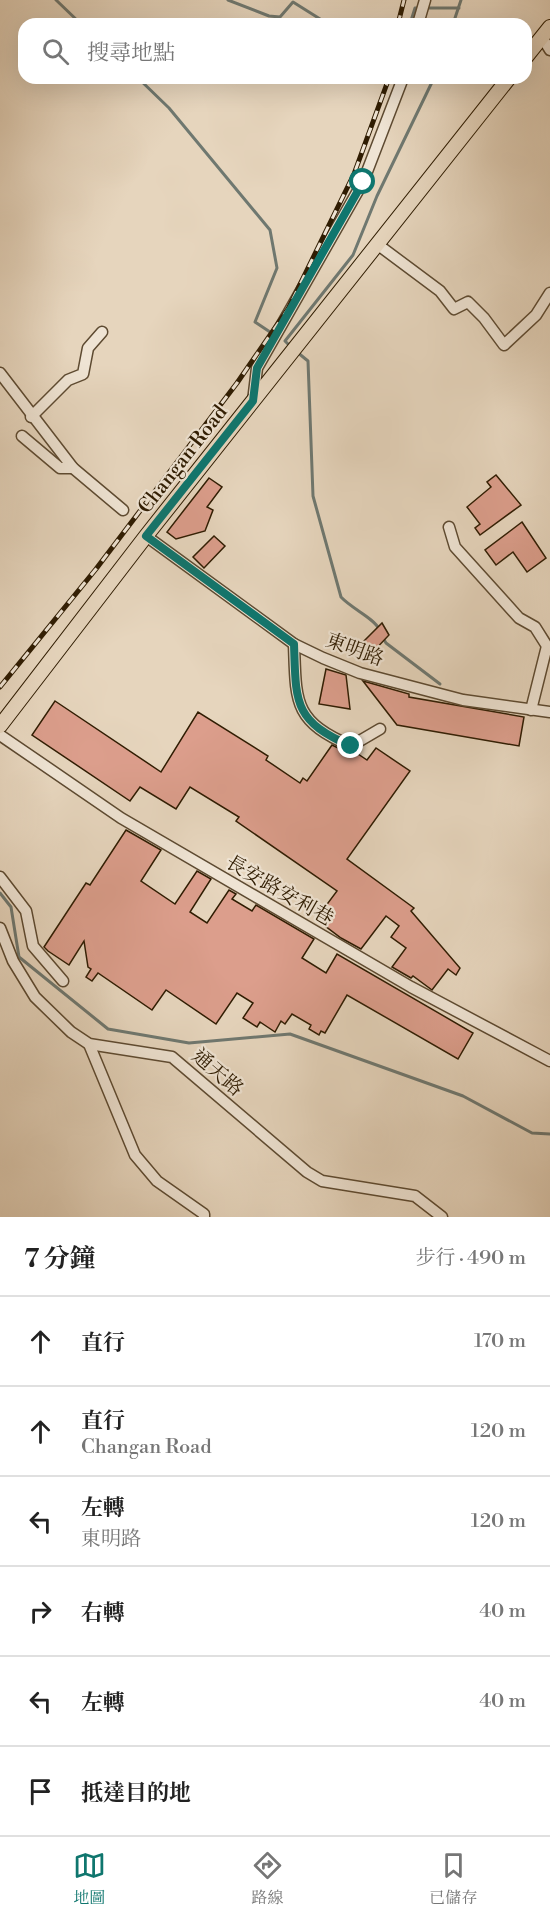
<!DOCTYPE html>
<html lang="zh-TW">
<head>
<meta charset="utf-8">
<style>
  :root { --surface:#fff; --page:#f6f6f6; --text:#222; --muted:#767676; --line:#e0e0e0; --accent:#0f766e }
  body { margin:0; font-family:"Libre Bodoni","Noto Serif TC",serif; background:var(--page); color:var(--text) }
  .stop { position:absolute; width:18px; height:18px; margin:-14px; border:4px solid #0f766e; border-radius:50%; background:#fff }
  .stop.end { background:#0f766e; border-color:#fff; box-shadow:0 2px 6px #0008 }
  .list { margin:0; padding:0; list-style:none }
  h2 { display:flex; justify-content:space-between; align-items:center; height:78px; margin:0; padding:0 24px; font-size:26px }
  h2 small { font-size:20px; font-weight:400; color:var(--muted) }
  .list li { display:grid; grid-template-columns:39px 1fr auto; gap:18px; align-items:center; box-sizing:border-box; height:90px; padding:0 24px; border-top:2px solid var(--line) }
  .list b { display:block; font-size:22px; white-space:nowrap }
  .list p { margin:0; font-size:20px; white-space:nowrap; color:var(--muted) }
  .list em { font-size:20px; font-style:normal; color:var(--muted) }
  .icon { flex:none; width:33px; height:33px; fill:none; stroke:currentColor; stroke-width:2; stroke-linecap:round; stroke-linejoin:round }
  .map { position:relative; flex:none; width:550px; height:1217px; overflow:hidden }
  .search { position:absolute; background:var(--surface); box-shadow:0 6px 24px #0002; left:18px; right:18px; top:18px; height:66px; display:flex; align-items:center; gap:15px; box-sizing:border-box; padding:0 21px; border-radius:18px; color:var(--muted); font-size:22px }
  .sheet { height:618px; background:var(--surface) }
  nav { display:flex; justify-content:space-around; align-items:center; box-sizing:border-box; height:84px; border-top:2px solid var(--line); background:var(--surface); font-size:16px; color:var(--muted) }
  nav a { display:grid; justify-items:center; gap:3px }
  nav .on { color:var(--accent) }
  .map>svg:first-child { display:block }
  .lines { fill:none; stroke-linecap:round; stroke-linejoin:round }
  .stream { stroke:#6f7870; stroke-width:3 }
  .building { fill:#dc9e8c; stroke:#2f1c02; stroke-width:1.5 }
  .minor-casing { stroke:#5d4a31; stroke-width:13 }
  .major-casing { stroke:#2f1c02; stroke-width:16 }
  .minor { stroke:#efe4d4; stroke-width:10 }
  .major { stroke:#e6d5bd; stroke-width:14 }
  .rail-casing { stroke:#2f1c02; stroke-width:5 }
  .rail { stroke:#efe4d4; stroke-width:3; stroke-dasharray:9; stroke-linecap:butt }
  .route { stroke:#0f766e; stroke-width:8 }
  .labels { text-anchor:middle; stroke-width:4.5; stroke-linejoin:round; paint-order:stroke }
  .street-label { font-size:20px; fill:#2f1c02; stroke:#efe4d4 }
</style>
</head>
<body>
<div class="map">
<svg width="550" height="1217" viewBox="0 0 550 1217">
  <rect width="100%" height="100%" fill="#e6d5bd"/>
  <filter id="stains"><feTurbulence type="fractalNoise" baseFrequency=".00333" numOctaves="4"/><feColorMatrix values="0 0 0 0 .2 0 0 0 0 .09 0 0 0 0 .02 0 0 0 .5 -.17"/></filter>
  <radialGradient id="worn" r=".72"><stop offset=".6" stop-color="#630" stop-opacity="0"/><stop offset="1" stop-color="#630" stop-opacity=".3"/></radialGradient>
  <g class="lines">
    <g class="stream">
      <path d="M56,0L81,24"/>
      <path d="M228,0L269,16L280,17L293,2L328,24"/>
      <path d="M410,24L415,8H459"/>
      <path d="M453,24L461,0"/>
      <path d="M138,78L169,108L270,230L277,268L255,322L273,334"/>
      <path d="M292,348L285,341L353,255L377,196L434,78"/>
      <path d="M297,352L308,361L313,496L341,597C352,609 374,618 379,629"/>
      <path d="M383,638L386,643L440,684"/>
      <path d="M0,893L11,907L19,957L108,1029L189,1043L290,1034L463,1096L532,1133L550,1134"/>
    </g>
  </g>
  <g class="building">
    <path d="M496,475L521,505L480,535L475,528L480,524L467,507L491,487L487,482Z"/>
    <path d="M209,478L222,487L207,507L213,510L205,531L176,539L167,532Z"/>
    <path d="M522,522L546,558L527,572L513,552L496,565L485,550Z"/>
    <path d="M214,536L225,546L204,568L193,557Z"/>
    <path d="M382,623L389,635L371,654L365,648L368,645L364,641Z"/>
    <path d="M326,669L346,675L350,709L319,704Z"/>
    <path d="M363,681L409,694V697L524,717L519,746L397,725Z"/>
    <path d="M55,701L161,772L198,712L268,756L266,760L300,783L303,778L307,781L332,745L348,753L355,752L367,760L376,748L410,771L347,859L414,908L411,911L460,968L456,975L448,969L432,990L413,976L411,978L392,967L406,948L391,937L399,926L386,916L361,949L341,938L316,919L337,891L236,821L239,817L190,787L176,809L140,787L130,801L32,735Z"/>
    <path d="M126,830L161,850L141,881L175,904L197,871L211,879L190,912L207,923L229,890L236,894L232,899L252,911L256,905L314,939L302,958L326,973L337,954L473,1033L458,1059L347,995L325,1033L321,1031L319,1035L309,1029L311,1025L292,1014L285,1024L281,1021L275,1032L260,1022L257,1027L243,1018L253,1003L237,993L216,1024L166,990L152,1010L98,973L92,981L86,977L91,969L88,967L84,941L69,965L48,951L44,947L86,883L90,885Z"/>
  </g>
  <g class="lines">
    <defs>
      <g id="minor">
        <path d="M418,24L425,0"/>
        <path d="M542,37L550,50"/>
        <path d="M377,244L440,291L454,309L468,302L484,318L504,345L536,315L550,293"/>
        <path d="M0,373L73,468L123,510"/>
        <path d="M253,401L257,368L363,182L403,78"/>
        <path d="M31,417L68,380L83,374L88,348L102,332"/>
        <path d="M22,436L60,468H73"/>
        <path d="M449,527L455,547L519,618L535,627L547,646L531,710"/>
        <path d="M146,536L294,644L323,658L360,673L463,700L550,712"/>
        <path d="M294,644C296,702 293,721 351,746L380,729"/>
        <path d="M0,735L121,818L411,987L550,1061"/>
        <path d="M0,877L26,911L33,946L63,981"/>
        <path d="M0,928L13,961L35,997L71,1032L89,1044L172,1057L307,1172L322,1181L415,1196L442,1217"/>
        <path d="M89,1044L135,1155L157,1181L204,1214V1217"/>
      </g>
      <g id="major">
        <path d="M526,57L550,27"/>
        <path d="M0,726L146,536L509,78"/>
      </g>
    </defs>
    <use href="#minor" class="minor-casing"/>
    <use href="#major" class="major-casing"/>
    <use href="#minor" class="minor"/>
    <use href="#major" class="major"/>
    <defs>
      <g id="rail">
        <path d="M398,24L404,0"/>
        <path d="M0,687L96,569L237,383L288,309L354,174L389,78"/>
      </g>
    </defs>
    <use href="#rail" class="rail-casing"/>
    <use href="#rail" class="rail"/>
  </g>
  <g class="lines">
    <path class="route" d="M351,746C293,721 296,702 294,644L146,536L253,401L257,368L363,182"/>
  </g>
  <g class="labels">
    <g class="street-label">
      <text transform="translate(182 459) rotate(-52)" y="7">Changan Road</text>
      <text transform="translate(355 649) rotate(20)" y="7">東明路</text>
      <text transform="translate(280 890) rotate(30)" y="7">長安路安利巷</text>
      <text transform="translate(218 1072) rotate(41)" y="7">通天路</text>
    </g>
  </g>
  <rect width="100%" height="100%" filter="url(#stains)"/>
  <rect width="100%" height="100%" fill="url(#worn)"/>
</svg>
<div class="stop" style="left:363px;top:182px"></div>
<div class="stop end" style="left:351px;top:746px"></div>
<div class="search"><svg class="icon" aria-label="search" viewBox="0 0 24 24"><circle cx="10" cy="10" r="6"/><path d="M15 15l6 6"/></svg>搜尋地點</div>
</div>
<section class="sheet">
<h2>7 分鐘<small>步行 · 490 m</small></h2>
<ul class="list">
<li><svg class="icon" aria-label="ahead" viewBox="0 0 24 24"><path d="M12 20V5M6 11l6-6 6 6"/></svg><div><b>直行</b></div><em>170 m</em></li>
<li><svg class="icon" aria-label="ahead" viewBox="0 0 24 24"><path d="M12 20V5M6 11l6-6 6 6"/></svg><div><b>直行</b><p>Changan Road</p></div><em>120 m</em></li>
<li><svg class="icon" aria-label="left" viewBox="0 0 24 24"><path d="M17 20v-9H6M10 6l-5 5 5 5"/></svg><div><b>左轉</b><p>東明路</p></div><em>120 m</em></li>
<li><svg class="icon" aria-label="right" viewBox="0 0 24 24"><path d="M7 20v-9h11M14 6l5 5-5 5"/></svg><div><b>右轉</b></div><em>40 m</em></li>
<li><svg class="icon" aria-label="left" viewBox="0 0 24 24"><path d="M17 20v-9H6M10 6l-5 5 5 5"/></svg><div><b>左轉</b></div><em>40 m</em></li>
<li><svg class="icon" aria-label="arrive" viewBox="0 0 24 24"><path d="M6 21V4h12l-3 4 3 4H6"/></svg><div><b>抵達目的地</b></div></li>
</ul>
</section>
<nav>
<a class="on"><svg class="icon" aria-label="map" viewBox="0 0 24 24"><path d="M3 6l6-2 6 2 6-2v14l-6 2-6-2-6 2zM9 4v14M15 6v14"/></svg>地圖</a>
<a><svg class="icon" aria-label="directions" viewBox="0 0 24 24"><path d="M12 3l9 9-9 9-9-9zM9 14v-3h6M13 9l2 2-2 2"/></svg>路線</a>
<a><svg class="icon" aria-label="saved" viewBox="0 0 24 24"><path d="M7 4h10v16l-5-4-5 4z"/></svg>已儲存</a>
</nav>
</body>
</html>
